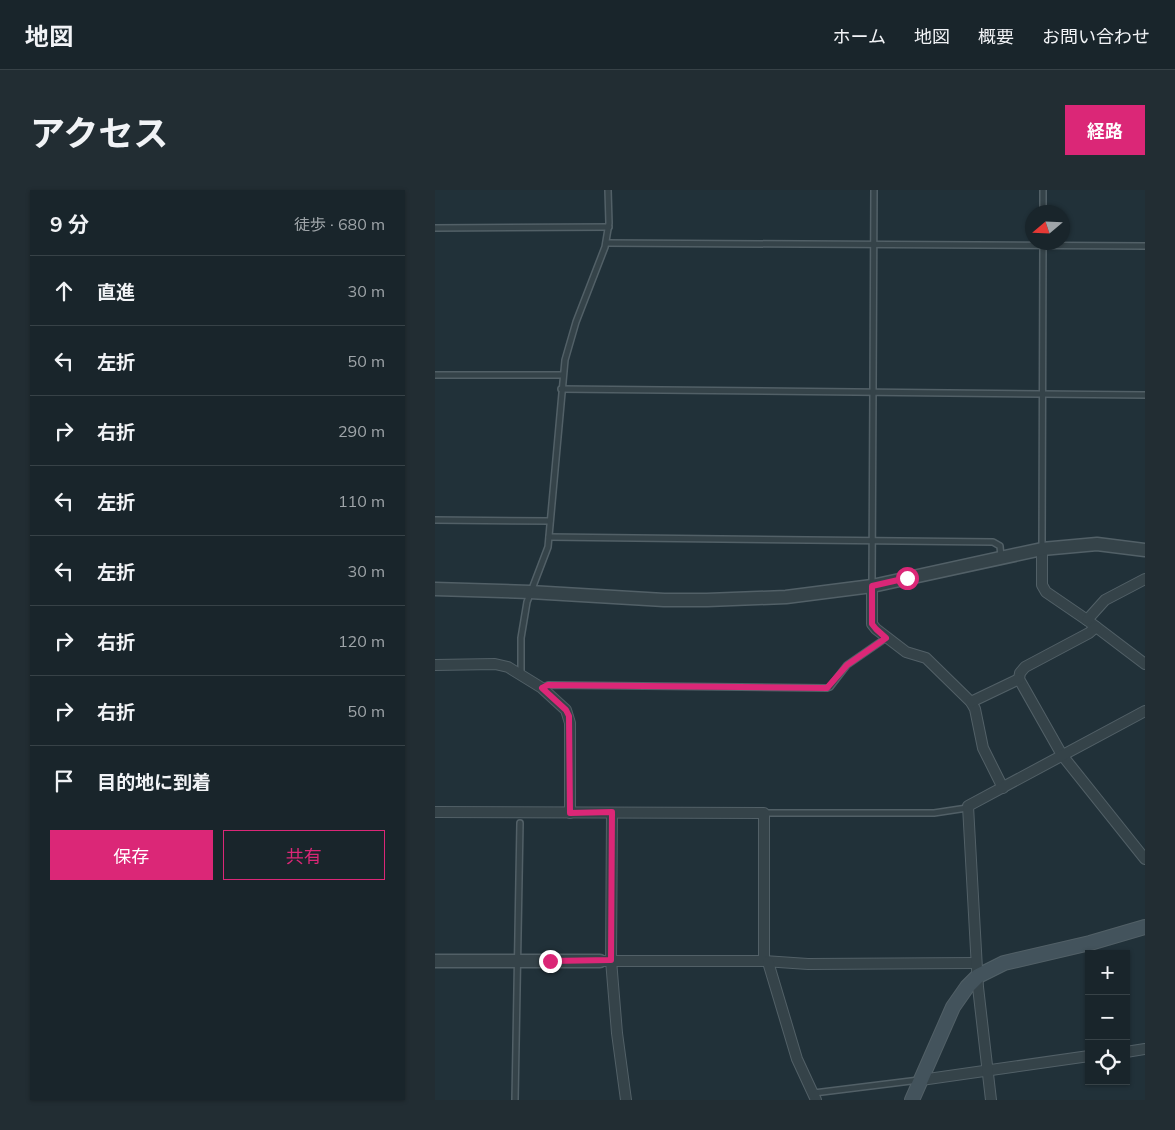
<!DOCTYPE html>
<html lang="ja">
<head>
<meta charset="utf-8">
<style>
  :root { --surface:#19252b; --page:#222d33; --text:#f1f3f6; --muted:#9fa5a9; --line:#374247; --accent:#db2777 }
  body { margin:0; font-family:Mulish,"Noto Sans JP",sans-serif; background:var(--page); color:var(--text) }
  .controls { position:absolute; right:15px; bottom:15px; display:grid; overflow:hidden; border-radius:0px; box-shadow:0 1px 4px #0004 }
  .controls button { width:45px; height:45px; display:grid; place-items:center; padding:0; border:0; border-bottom:1px solid var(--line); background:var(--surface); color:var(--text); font:25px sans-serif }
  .compass { position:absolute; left:590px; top:15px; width:45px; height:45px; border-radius:50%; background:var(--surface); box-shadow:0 1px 4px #0004; rotate:251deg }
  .stop { position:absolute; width:15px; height:15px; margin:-11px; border:4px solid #db2777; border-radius:50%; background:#fff }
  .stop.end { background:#db2777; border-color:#fff; box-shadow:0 1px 5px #0008 }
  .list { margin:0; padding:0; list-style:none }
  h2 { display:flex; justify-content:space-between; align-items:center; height:65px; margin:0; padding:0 20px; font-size:21px }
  h2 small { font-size:16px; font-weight:400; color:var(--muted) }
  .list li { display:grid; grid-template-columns:32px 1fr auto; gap:15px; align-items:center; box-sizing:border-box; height:70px; padding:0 20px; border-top:1px solid var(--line) }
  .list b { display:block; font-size:19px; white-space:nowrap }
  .list em { font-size:16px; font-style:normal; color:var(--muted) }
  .actions { display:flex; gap:10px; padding:15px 20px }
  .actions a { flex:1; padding:11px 0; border:1px solid var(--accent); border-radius:0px; text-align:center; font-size:18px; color:var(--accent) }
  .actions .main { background:var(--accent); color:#fff }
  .icon { flex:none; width:28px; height:28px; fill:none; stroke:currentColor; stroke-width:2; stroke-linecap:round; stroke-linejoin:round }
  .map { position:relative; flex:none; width:710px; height:910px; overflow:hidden; border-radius:0px }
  header { display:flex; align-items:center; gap:30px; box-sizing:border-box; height:70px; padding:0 25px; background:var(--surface); border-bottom:1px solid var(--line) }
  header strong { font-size:24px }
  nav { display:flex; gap:28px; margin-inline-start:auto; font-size:18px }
  .intro { display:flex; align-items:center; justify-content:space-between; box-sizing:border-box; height:120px; padding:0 30px }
  h1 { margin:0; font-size:35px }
  .button { padding:12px 22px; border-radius:0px; background:var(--accent); color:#fff; font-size:18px; font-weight:700 }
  main { display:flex; gap:30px; padding:0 30px }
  aside { flex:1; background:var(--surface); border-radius:0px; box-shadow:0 1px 4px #0004 }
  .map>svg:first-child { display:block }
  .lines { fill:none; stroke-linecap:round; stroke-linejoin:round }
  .service-casing { stroke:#526067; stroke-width:8 }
  .minor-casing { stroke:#526067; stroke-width:12 }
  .tertiary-casing { stroke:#526067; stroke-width:15 }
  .secondary-casing { stroke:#526067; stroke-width:16 }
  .service { stroke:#354349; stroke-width:5 }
  .minor { stroke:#354349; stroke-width:10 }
  .tertiary { stroke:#354349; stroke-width:12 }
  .secondary { stroke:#43535c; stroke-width:14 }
  .route { stroke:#db2777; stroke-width:6 }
</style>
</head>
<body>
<header>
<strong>地図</strong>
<nav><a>ホーム</a><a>地図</a><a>概要</a><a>お問い合わせ</a></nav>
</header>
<div class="intro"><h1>アクセス</h1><a class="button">経路</a></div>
<main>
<aside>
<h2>9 分<small>徒歩 · 680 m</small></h2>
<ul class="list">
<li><svg class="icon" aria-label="ahead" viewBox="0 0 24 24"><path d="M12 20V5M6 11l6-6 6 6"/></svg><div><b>直進</b></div><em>30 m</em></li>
<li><svg class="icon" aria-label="left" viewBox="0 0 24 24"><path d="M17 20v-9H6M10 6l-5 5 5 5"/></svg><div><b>左折</b></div><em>50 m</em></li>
<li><svg class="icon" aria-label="right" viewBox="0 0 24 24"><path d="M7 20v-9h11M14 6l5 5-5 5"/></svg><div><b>右折</b></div><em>290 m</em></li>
<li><svg class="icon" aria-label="left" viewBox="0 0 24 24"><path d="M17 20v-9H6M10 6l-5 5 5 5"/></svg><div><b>左折</b></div><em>110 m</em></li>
<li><svg class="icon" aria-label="left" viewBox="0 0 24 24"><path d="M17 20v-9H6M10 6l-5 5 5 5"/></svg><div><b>左折</b></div><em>30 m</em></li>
<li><svg class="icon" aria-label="right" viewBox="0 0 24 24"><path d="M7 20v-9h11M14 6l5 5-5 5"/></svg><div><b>右折</b></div><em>120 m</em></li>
<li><svg class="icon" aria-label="right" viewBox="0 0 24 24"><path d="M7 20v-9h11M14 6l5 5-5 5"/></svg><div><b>右折</b></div><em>50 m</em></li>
<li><svg class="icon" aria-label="arrive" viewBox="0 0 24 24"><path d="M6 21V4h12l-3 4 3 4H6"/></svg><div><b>目的地に到着</b></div></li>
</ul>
<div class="actions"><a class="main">保存</a><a>共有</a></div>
</aside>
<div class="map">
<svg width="710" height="910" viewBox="0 0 710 910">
  <rect width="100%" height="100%" fill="#213139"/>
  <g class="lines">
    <defs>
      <g id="service">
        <path d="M608,0V22"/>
        <path d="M0,38L174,37"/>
        <path d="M171,53L710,56"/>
        <path d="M0,185H128"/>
        <path d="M126,199L710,205"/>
        <path d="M0,330L115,331"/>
        <path d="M114,347L558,352L565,356L566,367"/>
        <path d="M607,358L608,52"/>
        <path d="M437,394L439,0"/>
        <path d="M86,483V448L92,412L113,357L130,170L141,132L170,57L174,33L173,0"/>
        <path d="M107,498L113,495L392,498L395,497L412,475L451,448"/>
        <path d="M329,623H499L532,618"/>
        <path d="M379,903L484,890"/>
        <path d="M80,910L85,633"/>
      </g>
      <g id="minor">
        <path d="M607,359V395L611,402L652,430L710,474"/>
        <path d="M437,396V434L441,439L471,462L491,468L536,512L540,519L548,558L568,598"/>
        <path d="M652,430L670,410L710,389"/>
        <path d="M661,437L654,443L590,477L585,483L584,489L627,565L710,669"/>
        <path d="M0,475L60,474L73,477L107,498L131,520L135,533V623"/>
        <path d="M536,512L584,489"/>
        <path d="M0,622L329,623V771"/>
        <path d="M177,623L176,770L182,843L191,910"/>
        <path d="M165,771H329L373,774L541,773"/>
        <path d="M333,772L362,869L381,910"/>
        <path d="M691,862L710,859"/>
        <path d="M486,890L654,866"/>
        <path d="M556,910L543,797L533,616L710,521"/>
      </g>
      <g id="tertiary">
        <path d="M0,399L95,402L229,410H272L351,407L437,396L607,359L662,354L710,360"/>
        <path d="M0,771H165"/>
      </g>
      <path id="secondary" d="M477,910L518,817L532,797L543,786L569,773L655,753L710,737"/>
    </defs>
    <use href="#service" class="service-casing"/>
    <use href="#minor" class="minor-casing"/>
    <use href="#tertiary" class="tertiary-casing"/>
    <use href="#secondary" class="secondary-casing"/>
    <use href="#service" class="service"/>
    <use href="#minor" class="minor"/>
    <use href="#tertiary" class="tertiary"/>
    <use href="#secondary" class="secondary"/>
  </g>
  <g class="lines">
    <path class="route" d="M115,771L176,770L177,622L135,623L134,526L131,520L107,498L113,495L392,498L412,475L451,448L441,439L437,434V396L472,388"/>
  </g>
</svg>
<div class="controls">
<button>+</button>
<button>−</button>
<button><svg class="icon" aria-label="locate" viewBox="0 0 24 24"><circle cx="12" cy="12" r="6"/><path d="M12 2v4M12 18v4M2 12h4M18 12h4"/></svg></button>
</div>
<svg class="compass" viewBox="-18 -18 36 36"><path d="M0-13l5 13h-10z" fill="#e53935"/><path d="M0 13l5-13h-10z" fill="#9fa5a9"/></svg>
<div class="stop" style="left:472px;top:388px"></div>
<div class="stop end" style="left:115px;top:771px"></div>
</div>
</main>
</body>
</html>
